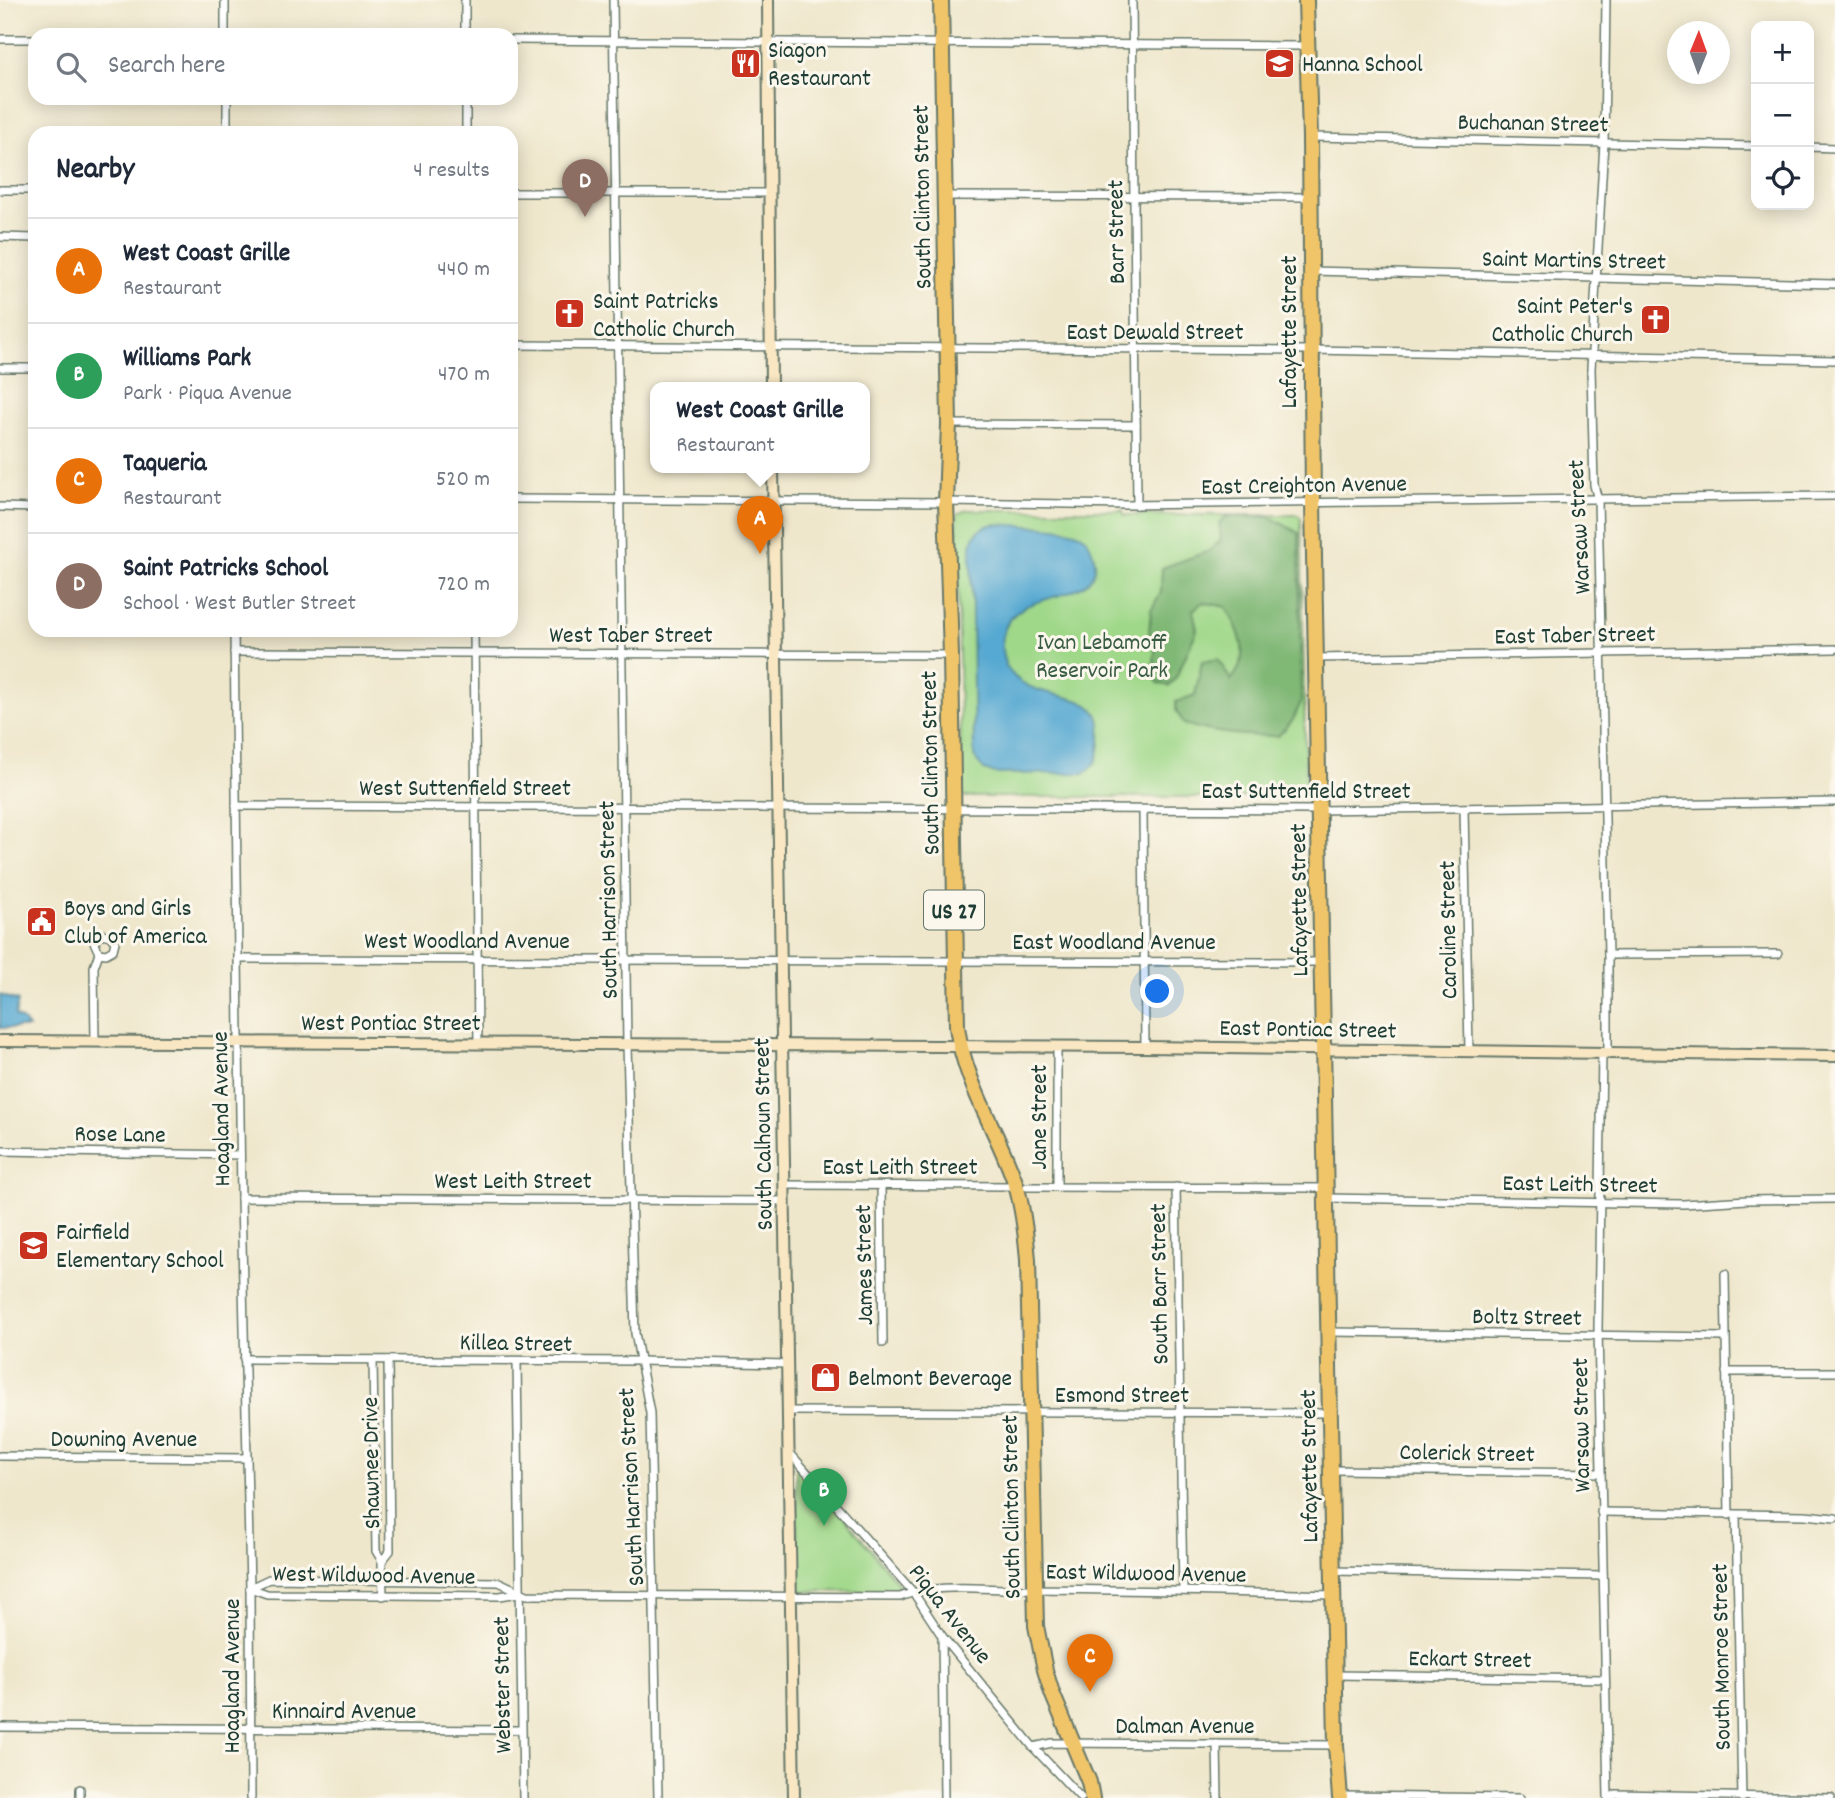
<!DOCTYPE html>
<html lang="en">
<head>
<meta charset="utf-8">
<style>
  :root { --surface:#fff; --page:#f2f2f3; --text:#1f2937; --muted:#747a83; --line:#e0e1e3; --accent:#1a73e8 }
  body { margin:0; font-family:Dekko,sans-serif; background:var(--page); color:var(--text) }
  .controls { position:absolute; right:21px; top:21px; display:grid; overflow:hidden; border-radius:14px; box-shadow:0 4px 18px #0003 }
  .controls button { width:63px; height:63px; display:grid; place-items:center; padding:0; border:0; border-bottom:2px solid var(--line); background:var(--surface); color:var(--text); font:35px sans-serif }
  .compass { position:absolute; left:1667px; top:21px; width:63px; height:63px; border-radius:50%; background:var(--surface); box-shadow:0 4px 18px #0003; rotate:1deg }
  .you { position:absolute; left:1158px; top:992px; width:24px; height:24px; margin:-18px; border:5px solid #fff; border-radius:50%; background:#1a73e8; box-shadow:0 0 0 10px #1a73e833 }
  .badge { display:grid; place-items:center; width:46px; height:46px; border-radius:50%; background:var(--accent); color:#fff; font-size:23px; font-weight:700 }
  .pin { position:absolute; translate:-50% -58px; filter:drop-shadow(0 2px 4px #0008) }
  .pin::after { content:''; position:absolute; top:37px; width:24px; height:21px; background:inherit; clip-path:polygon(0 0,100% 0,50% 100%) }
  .popup { position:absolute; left:650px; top:382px; width:220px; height:91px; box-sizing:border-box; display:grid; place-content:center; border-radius:14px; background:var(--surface); filter:drop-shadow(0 2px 5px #0005); font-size:23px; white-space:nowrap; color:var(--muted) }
  .popup b { font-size:26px; color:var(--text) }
  .popup::after { content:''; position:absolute; left:50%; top:100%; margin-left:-14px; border:14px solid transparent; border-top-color:var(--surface) }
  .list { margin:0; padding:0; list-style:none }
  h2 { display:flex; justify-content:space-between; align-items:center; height:91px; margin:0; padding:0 28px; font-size:30px }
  h2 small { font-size:23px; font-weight:400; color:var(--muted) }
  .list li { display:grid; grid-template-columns:46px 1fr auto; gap:21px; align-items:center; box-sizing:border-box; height:105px; padding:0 28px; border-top:2px solid var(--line) }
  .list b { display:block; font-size:26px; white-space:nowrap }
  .list p { margin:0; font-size:23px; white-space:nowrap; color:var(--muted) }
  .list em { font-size:23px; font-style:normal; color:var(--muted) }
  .icon { flex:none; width:38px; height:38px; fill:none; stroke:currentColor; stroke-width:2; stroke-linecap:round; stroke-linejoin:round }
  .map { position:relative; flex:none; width:1835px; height:1798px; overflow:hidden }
  .search { position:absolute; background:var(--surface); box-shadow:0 4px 18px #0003; left:28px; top:28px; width:490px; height:77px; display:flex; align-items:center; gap:18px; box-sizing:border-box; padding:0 24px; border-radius:21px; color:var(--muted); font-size:26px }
  .panel { position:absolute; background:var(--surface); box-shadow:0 4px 18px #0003; left:28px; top:126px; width:490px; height:511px; border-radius:21px }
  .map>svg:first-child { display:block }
  .green { fill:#a0d88a; stroke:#608a5f; stroke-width:2 }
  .forest { fill:#80b876; stroke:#507a55; stroke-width:2 }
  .water { fill:#57a9d2; stroke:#3b7383; stroke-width:2 }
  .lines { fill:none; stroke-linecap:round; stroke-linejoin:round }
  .street-casing { stroke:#687869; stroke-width:10 }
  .secondary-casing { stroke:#687869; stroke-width:14 }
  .highway-casing { stroke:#687869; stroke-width:18 }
  .street { stroke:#fff; stroke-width:7 }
  .secondary { stroke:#f9e7c3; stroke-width:10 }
  .highway { stroke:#f0c469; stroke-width:14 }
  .labels { text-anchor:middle; stroke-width:6; stroke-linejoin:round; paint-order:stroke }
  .shield { fill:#fbf7ec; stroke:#61756b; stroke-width:2 }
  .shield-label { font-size:23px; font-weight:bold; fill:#1f3d34 }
  .poi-label { font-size:24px; fill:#1f3d34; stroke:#fbf7ec; text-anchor:start }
  .street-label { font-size:24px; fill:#1f3d34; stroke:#fbf7ec }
  .park-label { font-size:24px; fill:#395c45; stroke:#fbf7ec }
</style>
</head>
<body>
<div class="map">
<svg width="1835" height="1798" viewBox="0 0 1835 1798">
  <rect width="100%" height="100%" fill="#fbf7ec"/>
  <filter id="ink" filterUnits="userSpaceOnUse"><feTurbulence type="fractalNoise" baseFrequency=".0143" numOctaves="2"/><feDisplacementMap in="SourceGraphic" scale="14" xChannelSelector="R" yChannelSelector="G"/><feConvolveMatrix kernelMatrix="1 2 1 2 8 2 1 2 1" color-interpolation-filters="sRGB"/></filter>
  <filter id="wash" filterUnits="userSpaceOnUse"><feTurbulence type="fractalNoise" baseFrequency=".00686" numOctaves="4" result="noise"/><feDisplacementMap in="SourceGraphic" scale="28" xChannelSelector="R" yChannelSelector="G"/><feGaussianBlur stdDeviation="1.57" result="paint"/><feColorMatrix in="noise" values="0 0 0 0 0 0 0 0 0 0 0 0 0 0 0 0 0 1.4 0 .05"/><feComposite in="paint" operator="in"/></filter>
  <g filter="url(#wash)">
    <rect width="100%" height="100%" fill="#efe7cc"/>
    <g class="green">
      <path d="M967,510H1123L1124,515H1298L1301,518L1306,797H961L957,514Z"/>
      <path d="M799,1466L803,1467L898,1583L899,1589L895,1592L800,1591L798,1588L796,1469Z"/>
    </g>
    <path class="forest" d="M1227,516L1270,517L1299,533L1301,702L1293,720L1278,736C1245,736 1216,734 1184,724L1176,710V702L1195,695L1202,662L1218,659L1231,680C1252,656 1240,631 1226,607L1203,602L1193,610L1197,630L1176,678L1169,686L1158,683L1153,672L1155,651L1149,632L1151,610L1161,592L1162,568L1209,551L1221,540L1219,523Z"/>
    <g class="water">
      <path d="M996,524C1015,526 1071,525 1085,537C1090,543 1094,554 1095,562C1096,571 1091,580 1084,585C1057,603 1010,596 1003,636C1001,647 1002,658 1007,667C1026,702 1086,689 1098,716C1102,724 1100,733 1100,742C1099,756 1097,766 1084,773L995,774L984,770L974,757L971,546C974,533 982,525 996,524Z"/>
      <path d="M0,995L18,1001L15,1016L23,1021L28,1028H0Z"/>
    </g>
  </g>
  <g filter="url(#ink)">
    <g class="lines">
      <defs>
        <g id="street">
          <path d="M225,0V35"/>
          <path d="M465,0V35"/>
          <path d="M613,0L627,1045L635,1333L650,1413L658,1798"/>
          <path d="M1132,0L1137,505"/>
          <path d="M1606,0L1604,143L1591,369L1594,485L1598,500L1608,955V1052"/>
          <path d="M0,39H35"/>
          <path d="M511,40L1307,46"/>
          <path d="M227,98V133"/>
          <path d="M466,98V133"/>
          <path d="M1311,137L1756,146"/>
          <path d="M1809,147L1835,148"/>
          <path d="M0,190H35"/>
          <path d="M511,193H767"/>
          <path d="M945,196L1309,197"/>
          <path d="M0,237L35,238"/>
          <path d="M1311,271L1835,284"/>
          <path d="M511,345L1311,350L1835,360"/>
          <path d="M0,368H35"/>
          <path d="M949,424L1136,425"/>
          <path d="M511,499L946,502L1127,505L1835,496"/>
          <path d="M0,507L35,508"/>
          <path d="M234,630L241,1198L250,1588L251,1798"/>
          <path d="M474,630L478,1044"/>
          <path d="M234,652L951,655"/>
          <path d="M1316,658L1835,649"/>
          <path d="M236,806L1318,810L1835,802"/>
          <path d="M1464,809L1469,1051"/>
          <path d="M1143,810L1145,1047"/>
          <path d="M1608,955L1778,954"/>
          <path d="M238,959L1321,962"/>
          <path d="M95,1041L94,967L99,953L94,942L102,934L110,936L115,942L113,950L106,954L99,953"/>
          <path d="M1057,1047V1187"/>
          <path d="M1602,1052L1598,1329L1608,1798"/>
          <path d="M0,1151L240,1155"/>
          <path d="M784,1185L1015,1186"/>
          <path d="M881,1186L883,1343"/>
          <path d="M1027,1187L1325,1188"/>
          <path d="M1176,1187L1183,1590"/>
          <path d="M241,1198L785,1201"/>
          <path d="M1326,1198L1683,1204L1747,1200L1835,1199"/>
          <path d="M1725,1274L1729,1515"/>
          <path d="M1329,1332L1725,1337"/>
          <path d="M244,1359L639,1361L787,1364"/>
          <path d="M373,1360L376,1551L382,1561L383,1596"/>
          <path d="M517,1361L523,1798"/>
          <path d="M1726,1372H1835"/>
          <path d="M788,1411L1330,1413"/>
          <path d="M789,1452L913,1592L942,1636L1033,1747L1081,1798"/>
          <path d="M0,1456L247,1458"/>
          <path d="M1332,1470L1601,1473"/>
          <path d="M1601,1512L1805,1515L1835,1518"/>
          <path d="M1736,1515L1742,1798"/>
          <path d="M382,1561L390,1551L388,1360"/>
          <path d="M1333,1571L1603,1576"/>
          <path d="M250,1588L269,1579L499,1582L527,1595L900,1597C935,1583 979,1589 1016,1589C1122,1589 1228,1592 1333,1595"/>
          <path d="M250,1588L267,1594L500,1596L519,1593"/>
          <path d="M942,1636L944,1798"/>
          <path d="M1335,1675L1605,1679"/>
          <path d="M0,1727L520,1730"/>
          <path d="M1217,1744L1218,1798"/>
          <path d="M1033,1747L1052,1743L1336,1745"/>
          <path d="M1341,1796L1520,1798"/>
          <path d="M80,1798V1789"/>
          <path d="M1610,1798L1616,1794L1831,1798"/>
        </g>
        <g id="secondary">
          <path d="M768,0L771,388"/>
          <path d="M773,468L794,1798"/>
          <path d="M0,1041L1145,1047L1835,1056"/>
        </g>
        <g id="highway">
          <path d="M941,0L949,424L946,502L951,655L957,1027C965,1085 998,1131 1016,1185C1023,1209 1026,1235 1028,1260L1036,1626L1045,1670L1052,1693L1089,1782L1092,1798"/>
          <path d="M1306,0L1310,137L1313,502L1336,1745L1340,1798"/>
        </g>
      </defs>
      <use href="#street" class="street-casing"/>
      <use href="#secondary" class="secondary-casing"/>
      <use href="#highway" class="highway-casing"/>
      <use href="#street" class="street"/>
      <use href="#secondary" class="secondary"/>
      <use href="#highway" class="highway"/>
    </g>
  </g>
  <defs>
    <symbol id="restaurant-square" viewBox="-11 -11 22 22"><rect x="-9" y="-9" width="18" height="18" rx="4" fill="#c8321e" stroke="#fbf7ec"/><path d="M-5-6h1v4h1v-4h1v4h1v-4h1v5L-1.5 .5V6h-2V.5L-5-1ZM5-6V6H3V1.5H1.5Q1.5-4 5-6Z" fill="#fff"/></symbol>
    <symbol id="school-square" viewBox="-11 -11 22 22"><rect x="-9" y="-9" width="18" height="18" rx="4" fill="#c8321e" stroke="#fbf7ec"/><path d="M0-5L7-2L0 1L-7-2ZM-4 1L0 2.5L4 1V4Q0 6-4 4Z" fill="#fff"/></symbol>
    <symbol id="church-square" viewBox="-11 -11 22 22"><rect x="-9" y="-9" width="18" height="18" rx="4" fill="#c8321e" stroke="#fbf7ec"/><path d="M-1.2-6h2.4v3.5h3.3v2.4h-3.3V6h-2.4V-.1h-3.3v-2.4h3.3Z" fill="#fff"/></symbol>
    <symbol id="civic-square" viewBox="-11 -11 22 22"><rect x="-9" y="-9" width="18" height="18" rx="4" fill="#c8321e" stroke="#fbf7ec"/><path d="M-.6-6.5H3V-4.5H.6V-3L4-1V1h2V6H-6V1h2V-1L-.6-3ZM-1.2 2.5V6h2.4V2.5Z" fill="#fff"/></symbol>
    <symbol id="shop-square" viewBox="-11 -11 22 22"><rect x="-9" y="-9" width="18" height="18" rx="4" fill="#c8321e" stroke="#fbf7ec"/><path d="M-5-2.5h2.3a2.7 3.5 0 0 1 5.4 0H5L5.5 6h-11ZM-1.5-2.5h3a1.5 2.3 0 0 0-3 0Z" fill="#fff"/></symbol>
  </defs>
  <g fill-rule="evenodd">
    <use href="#restaurant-square" x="728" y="46" width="35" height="35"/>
    <use href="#school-square" x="1262" y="46" width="35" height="35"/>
    <use href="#church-square" x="552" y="296" width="35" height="35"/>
    <use href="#church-square" x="1638" y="302" width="35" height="35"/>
    <use href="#civic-square" x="24" y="904" width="35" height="35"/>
    <use href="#school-square" x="16" y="1228" width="35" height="35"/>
    <use href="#shop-square" x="808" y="1360" width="35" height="35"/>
  </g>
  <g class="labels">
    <rect class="shield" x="924" y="890.5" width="60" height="39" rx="5"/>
    <g class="shield-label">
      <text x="954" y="918">US 27</text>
    </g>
    <g class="poi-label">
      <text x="768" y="57">Siagon<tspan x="768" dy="28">Restaurant</tspan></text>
      <text x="1302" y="71">Hanna School</text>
      <text x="593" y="308">Saint Patricks<tspan x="593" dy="28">Catholic Church</tspan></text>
      <text x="1633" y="313" text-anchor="end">Saint Peter's<tspan x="1633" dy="28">Catholic Church</tspan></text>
      <text x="64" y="915">Boys and Girls<tspan x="64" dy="28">Club of America</tspan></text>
      <text x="56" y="1239">Fairfield<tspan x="56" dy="28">Elementary School</tspan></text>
      <text x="848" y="1385">Belmont Beverage</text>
    </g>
    <g class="street-label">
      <text transform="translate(1533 122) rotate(1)" y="8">Buchanan Street</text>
      <text transform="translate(921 197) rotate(-91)" y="8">South Clinton Street</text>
      <text transform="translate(1115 232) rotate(-91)" y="8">Barr Street</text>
      <text transform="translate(1574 259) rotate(1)" y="8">Saint Martins Street</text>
      <text x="1155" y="339">East Dewald Street</text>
      <text transform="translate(1288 332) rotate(-90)" y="8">Lafayette Street</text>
      <text transform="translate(1304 484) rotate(-1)" y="8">East Creighton Avenue</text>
      <text transform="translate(1578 527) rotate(-93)" y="8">Warsaw Street</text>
      <text x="631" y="642">West Taber Street</text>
      <text transform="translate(1575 634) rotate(-1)" y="8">East Taber Street</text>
      <text transform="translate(929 763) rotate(-91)" y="8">South Clinton Street</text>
      <text x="465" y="795">West Suttenfield Street</text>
      <text x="1306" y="798">East Suttenfield Street</text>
      <text transform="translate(607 900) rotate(-91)" y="8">South Harrison Street</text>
      <text transform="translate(1298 900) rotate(-91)" y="8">Lafayette Street</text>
      <text transform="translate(1447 930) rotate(-91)" y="8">Caroline Street</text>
      <text x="467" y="948">West Woodland Avenue</text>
      <text x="1114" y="949">East Woodland Avenue</text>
      <text x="391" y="1030">West Pontiac Street</text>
      <text transform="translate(1308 1028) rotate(1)" y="8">East Pontiac Street</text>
      <text transform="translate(220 1109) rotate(-91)" y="8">Hoagland Avenue</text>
      <text transform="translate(1038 1117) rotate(-90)" y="8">Jane Street</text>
      <text transform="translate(120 1133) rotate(1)" y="8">Rose Lane</text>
      <text transform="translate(762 1134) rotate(-91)" y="8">South Calhoun Street</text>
      <text x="900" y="1174">East Leith Street</text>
      <text x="513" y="1188">West Leith Street</text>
      <text transform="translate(1580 1183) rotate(1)" y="8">East Leith Street</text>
      <text transform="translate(863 1265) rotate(-91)" y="8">James Street</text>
      <text transform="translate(1158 1284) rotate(-91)" y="8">South Barr Street</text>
      <text transform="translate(1527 1316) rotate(1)" y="8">Boltz Street</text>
      <text transform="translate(516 1342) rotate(1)" y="8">Killea Street</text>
      <text x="1122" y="1402">Esmond Street</text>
      <text transform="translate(1580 1425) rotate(-91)" y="8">Warsaw Street</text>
      <text x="124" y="1446">Downing Avenue</text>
      <text transform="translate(1467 1452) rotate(1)" y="8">Colerick Street</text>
      <text transform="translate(370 1463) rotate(-91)" y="8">Shawnee Drive</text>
      <text transform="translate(1308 1466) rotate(-91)" y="8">Lafayette Street</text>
      <text transform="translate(630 1487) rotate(-93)" y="8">South Harrison Street</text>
      <text transform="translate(1010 1507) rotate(-91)" y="8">South Clinton Street</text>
      <text transform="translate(1146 1572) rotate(1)" y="8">East Wildwood Avenue</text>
      <text transform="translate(374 1574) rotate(1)" y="8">West Wildwood Avenue</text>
      <text transform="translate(951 1613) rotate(52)" y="8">Piqua Avenue</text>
      <text transform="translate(1720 1657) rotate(-91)" y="8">South Monroe Street</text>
      <text transform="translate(1470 1658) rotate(1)" y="8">Eckart Street</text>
      <text transform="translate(231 1676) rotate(-90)" y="8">Hoagland Avenue</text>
      <text transform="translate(501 1685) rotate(-91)" y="8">Webster Street</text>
      <text x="344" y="1718">Kinnaird Avenue</text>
      <text x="1185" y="1733">Dalman Avenue</text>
    </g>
    <g class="park-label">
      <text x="1102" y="649">Ivan Lebamoff<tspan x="1102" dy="28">Reservoir Park</tspan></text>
    </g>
  </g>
</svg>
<div class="controls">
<button>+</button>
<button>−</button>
<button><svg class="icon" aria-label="locate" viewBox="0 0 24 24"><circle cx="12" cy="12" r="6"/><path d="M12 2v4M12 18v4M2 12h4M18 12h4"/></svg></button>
</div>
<svg class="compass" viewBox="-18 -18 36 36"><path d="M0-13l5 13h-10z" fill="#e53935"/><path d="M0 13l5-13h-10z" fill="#747a83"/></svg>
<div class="you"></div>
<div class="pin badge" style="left:760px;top:554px;background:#e8710a">A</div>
<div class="popup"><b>West Coast Grille</b>Restaurant</div>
<div class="pin badge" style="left:824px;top:1526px;background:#2e9e5b">B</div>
<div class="pin badge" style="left:1090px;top:1692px;background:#e8710a">C</div>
<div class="pin badge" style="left:585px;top:217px;background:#8d6e63">D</div>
<div class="search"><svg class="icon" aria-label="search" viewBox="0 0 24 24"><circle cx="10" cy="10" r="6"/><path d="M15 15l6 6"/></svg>Search here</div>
<section class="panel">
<h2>Nearby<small>4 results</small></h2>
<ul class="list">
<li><span class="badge" style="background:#e8710a">A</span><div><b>West Coast Grille</b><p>Restaurant</p></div><em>440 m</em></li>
<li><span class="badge" style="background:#2e9e5b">B</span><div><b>Williams Park</b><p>Park · Piqua Avenue</p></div><em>470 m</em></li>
<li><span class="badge" style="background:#e8710a">C</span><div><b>Taqueria</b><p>Restaurant</p></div><em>520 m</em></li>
<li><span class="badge" style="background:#8d6e63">D</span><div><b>Saint Patricks School</b><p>School · West Butler Street</p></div><em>720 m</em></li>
</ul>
</section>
</div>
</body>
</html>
